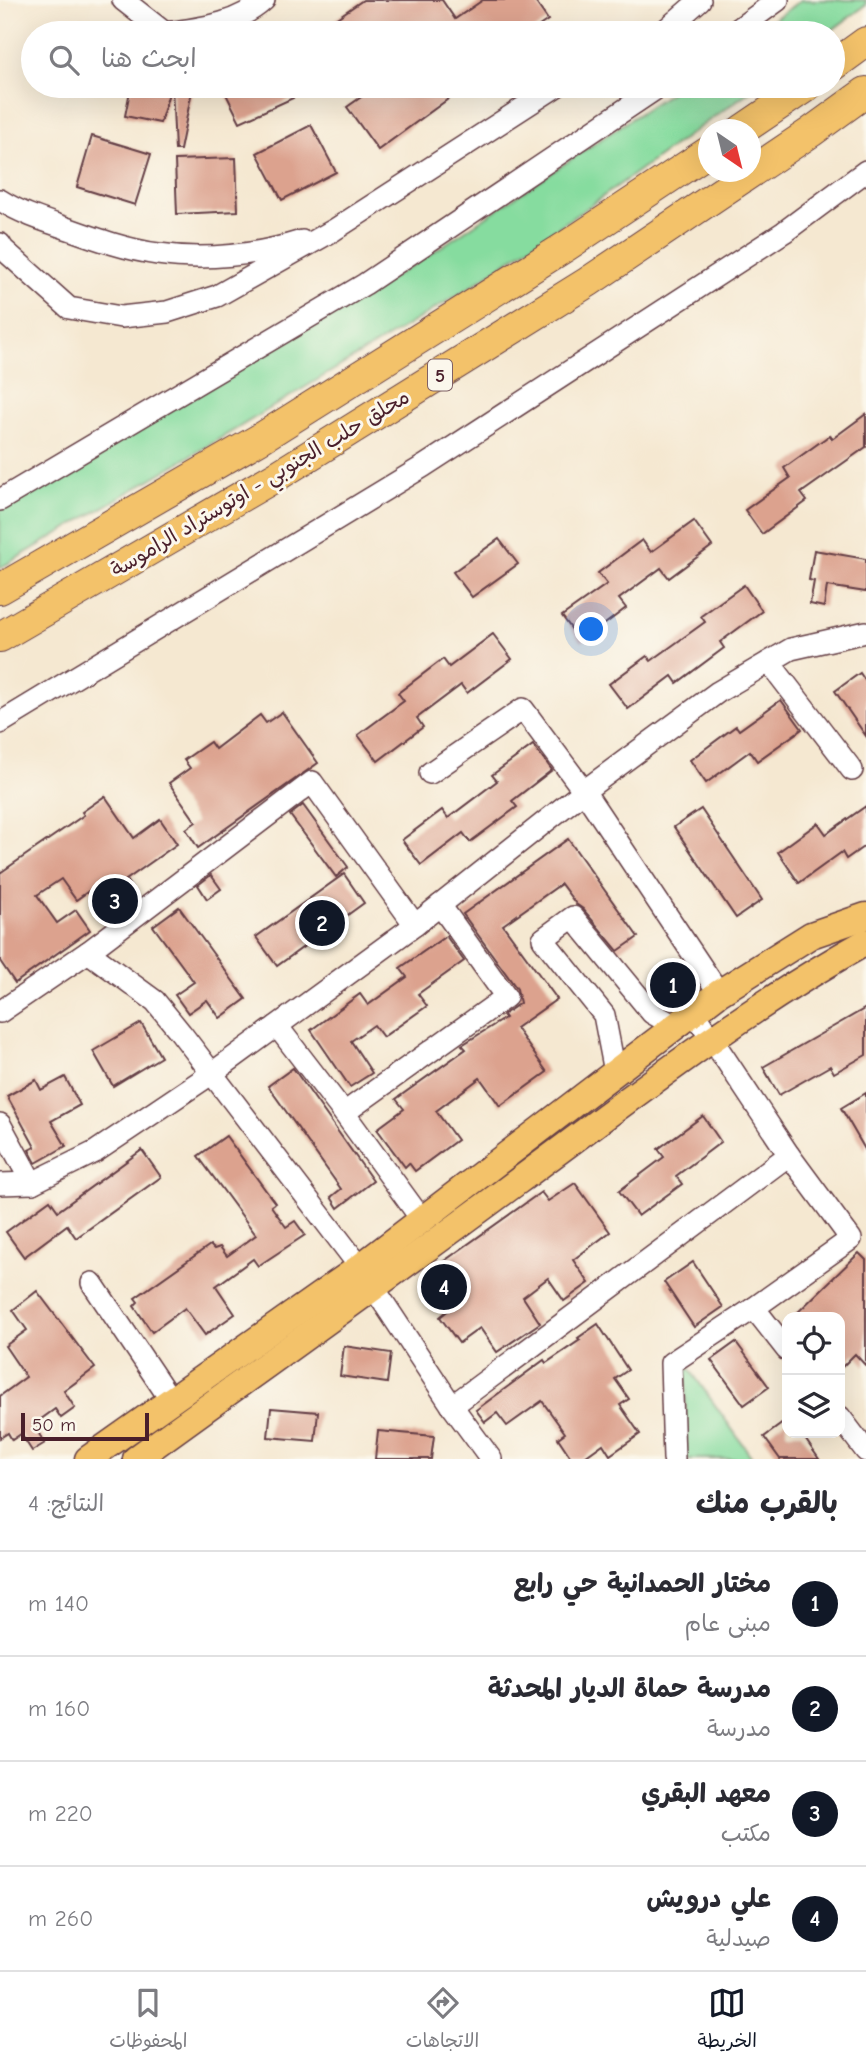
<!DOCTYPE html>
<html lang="ar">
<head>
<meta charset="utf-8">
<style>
  :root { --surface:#fff; --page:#f2f2f3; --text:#2b2b33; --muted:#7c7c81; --line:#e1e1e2; --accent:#111827 }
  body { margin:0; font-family:"Comic Neue","Playpen Sans Arabic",sans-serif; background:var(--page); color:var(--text); direction:rtl }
  .controls { position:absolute; right:21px; bottom:21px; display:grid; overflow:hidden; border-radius:14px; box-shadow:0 7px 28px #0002 }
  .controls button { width:63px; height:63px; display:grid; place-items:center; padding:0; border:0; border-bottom:2px solid var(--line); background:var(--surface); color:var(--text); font:35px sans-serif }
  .compass { position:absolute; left:698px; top:119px; width:63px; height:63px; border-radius:50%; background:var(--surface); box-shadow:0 7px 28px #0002; rotate:145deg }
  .scale { position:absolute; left:21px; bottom:18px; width:128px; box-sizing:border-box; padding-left:7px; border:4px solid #4a1f2b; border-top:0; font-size:19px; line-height:24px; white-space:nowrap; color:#4a1f2b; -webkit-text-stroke:5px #fbf7ec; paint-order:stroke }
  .you { position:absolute; left:592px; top:630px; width:24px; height:24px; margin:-18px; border:5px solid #fff; border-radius:50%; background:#1a73e8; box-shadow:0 0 0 10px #1a73e833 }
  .badge { display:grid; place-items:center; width:46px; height:46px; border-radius:50%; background:var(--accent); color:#fff; font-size:23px; font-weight:700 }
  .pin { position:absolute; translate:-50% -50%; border:4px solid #fff; box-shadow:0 2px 7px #0006 }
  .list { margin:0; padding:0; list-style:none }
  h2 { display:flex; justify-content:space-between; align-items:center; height:91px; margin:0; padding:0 28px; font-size:30px }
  h2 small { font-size:23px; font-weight:400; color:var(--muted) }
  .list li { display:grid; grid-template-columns:46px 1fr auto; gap:21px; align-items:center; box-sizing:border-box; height:105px; padding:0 28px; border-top:2px solid var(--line) }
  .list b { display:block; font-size:26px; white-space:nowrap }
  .list p { margin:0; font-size:23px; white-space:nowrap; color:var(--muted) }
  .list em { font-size:23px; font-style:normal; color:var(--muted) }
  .icon { flex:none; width:38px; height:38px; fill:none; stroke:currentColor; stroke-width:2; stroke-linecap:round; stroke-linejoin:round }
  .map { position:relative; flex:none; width:866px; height:1459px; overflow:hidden; direction:ltr }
  .search { position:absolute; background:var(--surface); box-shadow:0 7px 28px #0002; left:21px; right:21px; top:21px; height:77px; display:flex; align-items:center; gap:18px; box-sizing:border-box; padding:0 24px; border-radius:38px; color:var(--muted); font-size:26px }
  .sheet { height:511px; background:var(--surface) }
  nav { display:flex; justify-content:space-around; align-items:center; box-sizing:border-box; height:98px; border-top:2px solid var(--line); background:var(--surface); font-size:19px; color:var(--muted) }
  nav a { display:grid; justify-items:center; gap:4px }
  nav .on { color:var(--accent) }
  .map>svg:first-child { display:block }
  .green { fill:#86dc9f; stroke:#687e65; stroke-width:2 }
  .building { fill:#dca28e }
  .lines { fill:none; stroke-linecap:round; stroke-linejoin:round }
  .minor-casing { stroke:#643d44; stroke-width:24 }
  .major-casing { stroke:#643d44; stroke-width:29 }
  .highway-casing { stroke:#643d44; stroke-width:32 }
  .minor { stroke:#fff; stroke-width:21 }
  .major { stroke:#f3c26a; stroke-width:26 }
  .highway { stroke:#f3c26a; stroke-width:30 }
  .labels { text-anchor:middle; stroke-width:6; stroke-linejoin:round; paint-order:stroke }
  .shield { fill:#fbf7ec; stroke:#7f6065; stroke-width:2 }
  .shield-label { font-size:19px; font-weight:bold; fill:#4a1f2b }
  .street-label { font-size:21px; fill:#4a1f2b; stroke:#fbf7ec }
</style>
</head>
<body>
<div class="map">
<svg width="866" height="1459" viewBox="0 0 866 1459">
  <rect width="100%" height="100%" fill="#fbf7ec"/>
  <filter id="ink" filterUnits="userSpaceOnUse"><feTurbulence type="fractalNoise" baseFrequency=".0143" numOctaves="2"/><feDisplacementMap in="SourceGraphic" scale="14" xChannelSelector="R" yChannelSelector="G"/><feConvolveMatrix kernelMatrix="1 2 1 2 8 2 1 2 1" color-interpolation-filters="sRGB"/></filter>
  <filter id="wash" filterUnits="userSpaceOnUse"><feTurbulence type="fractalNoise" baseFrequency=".00686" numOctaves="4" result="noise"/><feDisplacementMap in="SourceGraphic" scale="28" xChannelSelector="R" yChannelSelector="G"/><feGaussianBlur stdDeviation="1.57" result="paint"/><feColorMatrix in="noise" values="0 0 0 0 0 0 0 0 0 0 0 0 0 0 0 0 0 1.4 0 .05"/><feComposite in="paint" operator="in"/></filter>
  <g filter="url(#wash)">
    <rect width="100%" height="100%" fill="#f5e8d1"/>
    <g class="green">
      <path d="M801,0H866V5L828,33H755Z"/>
      <path d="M680,86H757L591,205L461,293L236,429L0,568V510L417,263Z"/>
      <path d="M686,1364L753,1459H685Z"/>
    </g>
    <g id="blocks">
      <g class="building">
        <path d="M363,0H442L455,19L483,0H534L548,20L529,33H315Z"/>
        <path d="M131,86H171L160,123L125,116Z"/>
        <path d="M172,86H193L180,150H175Z"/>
        <path d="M222,86H288L293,98L240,122Z"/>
        <path d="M377,86H466L378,150L347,107Z"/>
        <path d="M311,125L336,172L282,200L257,153Z"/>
        <path d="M92,136L151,154L135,205L77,187Z"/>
        <path d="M236,158L238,211L177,214L175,160Z"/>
        <path d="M866,414V447L801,493L807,501L762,534L745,510L790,478L784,468L830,435L832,439Z"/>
        <path d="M694,521L712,546L669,578L661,568L619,599L626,608L581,642L562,616L607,584L598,573L642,540L651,552Z"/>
        <path d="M499,539L518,564L472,597L453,572Z"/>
        <path d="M814,550L866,559V592L827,586L824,607L810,604L814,581L809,580Z"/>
        <path d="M744,585L762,611L720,642L724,648L677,683L672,676L628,709L609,684L647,656L651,661L705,622L701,616Z"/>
        <path d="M493,634L512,659L467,693L461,685L417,718L423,727L378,761L358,735L404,701L398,693L443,659L449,667Z"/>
        <path d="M860,673L866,682V736L835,691Z"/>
        <path d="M781,700L802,729L757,761L750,751L706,783L690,760L736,726L739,730Z"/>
        <path d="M282,712L318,763L198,848L186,829L196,822L169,783L190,768L184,760L210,742L215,749L260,715L266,723Z"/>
        <path d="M533,745L552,770L512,801L517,807L470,842L463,833L421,865L402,840L442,810L448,818L497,781L492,775Z"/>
        <path d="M105,796L134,838L160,819L177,844L126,880L137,896L119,912L117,909L110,914L93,888L76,900L61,879L37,895L57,923L76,910L90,930L15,983L0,961V873L84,815L82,812Z"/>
        <path d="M303,805L348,867L336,877L290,815Z"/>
        <path d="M866,806V845L846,859L842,852L799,883L778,852L818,823L826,834Z"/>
        <path d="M701,809L762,900L736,918L674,827Z"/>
        <path d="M568,839L638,937L618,951L583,909L576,904L561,884L503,925L557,999L516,1028L547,1072L500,1106L480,1078L436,1111L457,1140L415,1171L409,1163L405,1167L377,1129L404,1109L396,1099L466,1049L462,1045L505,1018L503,1015L520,1003L517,989L463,914Z"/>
        <path d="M344,874L364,903L277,966L256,937Z"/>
        <path d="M211,875L221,889L207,899L198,885Z"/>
        <path d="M179,907L246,999L220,1018L207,1000L188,1013L175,995L194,982L153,926Z"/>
        <path d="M446,936L464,961L418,994L427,1006L383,1037L374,1025L351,1041L372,1073L350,1087L311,1030L360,994L368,1005L407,977L400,968Z"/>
        <path d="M866,1008V1055L834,1073L830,1066L779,1095L763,1067Z"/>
        <path d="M141,1023L161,1057L113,1086L93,1051Z"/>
        <path d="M293,1068L373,1181L338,1208L331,1197L341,1189L268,1086Z"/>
        <path d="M65,1077L80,1105L51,1121L66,1146L36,1163L29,1150L35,1147L7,1096L36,1080L41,1090Z"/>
        <path d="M866,1093V1151L841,1108Z"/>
        <path d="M703,1116L721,1142L676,1176L682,1184L638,1216L619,1191L664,1157L658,1149Z"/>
        <path d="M226,1136L275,1203L271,1206L286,1227L295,1221L305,1235L258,1266L253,1259L216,1286L235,1314L205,1335L185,1308L152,1332L134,1306L138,1302L135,1298L210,1245L214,1249L220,1247L227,1256L256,1235L198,1156Z"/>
        <path d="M142,1150L161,1177L76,1238L67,1225L24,1257L6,1232L50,1200L58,1211Z"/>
        <path d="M575,1183L610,1232L573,1260L589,1283L564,1301L548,1278L523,1297L540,1323L497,1352L480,1328L459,1343L440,1317L456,1304L433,1269L541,1192L548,1201Z"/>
        <path d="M859,1253L866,1260V1366L855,1354L840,1369V1317H793Z"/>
        <path d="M693,1262L723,1307L694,1327L664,1282Z"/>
        <path d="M37,1291L95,1368L64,1391L75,1408L61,1418L55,1409L33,1425L45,1443L32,1451L21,1434L12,1440L8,1433L0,1438V1396L26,1377L5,1346L27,1330L13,1310Z"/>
        <path d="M598,1324L628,1370L615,1379L629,1399L620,1405L640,1434L610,1455L603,1444L582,1459H572L558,1438L565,1433L542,1401L507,1426L497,1413L485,1422L476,1410L544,1360L546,1363L580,1340L578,1338Z"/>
        <path d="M736,1342L769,1387L744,1405L711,1360Z"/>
        <path d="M344,1346L391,1353L387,1383L340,1376Z"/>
        <path d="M271,1408L318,1412L315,1441L268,1437Z"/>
        <path d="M787,1420V1433H801L819,1459H780L764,1437Z"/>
        <path d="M378,1431L434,1436L431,1459H375Z"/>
      </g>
    </g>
  </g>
  <g filter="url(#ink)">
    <use href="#blocks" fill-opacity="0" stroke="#643d44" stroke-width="2"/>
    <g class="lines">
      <defs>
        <g id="minor">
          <path d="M123,0L165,33C200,28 237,25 264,0"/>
          <path d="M662,33L700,0"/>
          <path d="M733,33L778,0"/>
          <path d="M0,200C22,214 45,221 69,229C97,239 128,250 158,254C204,261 258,255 302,241"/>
          <path d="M0,244L3,249L69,308L121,317L167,312L217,296L334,230L557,86"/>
          <path d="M0,500L365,284L660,86"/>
          <path d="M769,662L852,770"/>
          <path d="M0,723L424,466L784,232L866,171"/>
          <path d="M430,773L523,709L584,791L719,993"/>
          <path d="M88,952L312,782L415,925"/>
          <path d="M0,1012L88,952L155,1001L181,1033L360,1267L452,1406L491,1459"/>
          <path d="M277,1026L344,1113L506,997L440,905"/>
          <path d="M615,1072L604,1015L543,939L573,917L652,1013L675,1026"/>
          <path d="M344,1113L422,1220"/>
          <path d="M0,1124L32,1183"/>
          <path d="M0,1184L32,1183L95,1152L211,1074L415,925L584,791L718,692L791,649L866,632"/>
          <path d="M92,1283L170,1399"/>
          <path d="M754,1308L787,1350"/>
          <path d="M452,1406L789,1155"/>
          <path d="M840,1417L866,1451"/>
          <path d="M674,1459L671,1363L754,1308L851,1239L789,1155L694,1012"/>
        </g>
        <g id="major">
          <path d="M88,1459L360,1267L719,993L811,935L866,916"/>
          <path d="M136,1459C263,1367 391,1276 517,1182C631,1098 742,1011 866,942"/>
        </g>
        <g id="highway">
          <path d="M833,66L866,42"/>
          <path d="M742,130L807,86"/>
          <path d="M0,589L261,438L568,245L708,152"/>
          <path d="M0,637L280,474L588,282L811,132L866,92"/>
        </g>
      </defs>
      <use href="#minor" class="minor-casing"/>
      <use href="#major" class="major-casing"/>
      <use href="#highway" class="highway-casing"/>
      <use href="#minor" class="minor"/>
      <use href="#major" class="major"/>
      <use href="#highway" class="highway"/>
    </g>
  </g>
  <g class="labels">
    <rect class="shield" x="428" y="359.5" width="24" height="31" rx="5"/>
    <g class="shield-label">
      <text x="440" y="382">5</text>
    </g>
    <g class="street-label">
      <text transform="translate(260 483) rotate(-31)" y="7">محلق حلب الجنوبي - اوتوستراد الراموسة</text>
    </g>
  </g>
</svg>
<div class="controls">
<button><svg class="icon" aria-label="locate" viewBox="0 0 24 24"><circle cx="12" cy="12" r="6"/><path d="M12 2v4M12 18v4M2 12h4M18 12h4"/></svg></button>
<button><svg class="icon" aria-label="layers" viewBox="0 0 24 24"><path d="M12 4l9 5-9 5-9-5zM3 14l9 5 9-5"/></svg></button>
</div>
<svg class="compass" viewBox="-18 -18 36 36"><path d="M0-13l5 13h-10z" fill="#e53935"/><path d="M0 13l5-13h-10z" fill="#7c7c81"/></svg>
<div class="scale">50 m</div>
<div class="you"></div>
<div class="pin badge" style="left:673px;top:985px">1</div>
<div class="pin badge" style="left:322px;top:923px">2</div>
<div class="pin badge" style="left:115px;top:901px">3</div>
<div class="pin badge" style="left:444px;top:1287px">4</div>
<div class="search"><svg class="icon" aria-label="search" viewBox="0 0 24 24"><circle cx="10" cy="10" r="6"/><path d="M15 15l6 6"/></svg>ابحث هنا</div>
</div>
<section class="sheet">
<h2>بالقرب منك<small>النتائج: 4</small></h2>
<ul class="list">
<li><span class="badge">1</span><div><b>مختار الحمدانية حي رابع</b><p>مبنى عام</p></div><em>140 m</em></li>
<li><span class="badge">2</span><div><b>مدرسة حماة الديار المحدثة</b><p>مدرسة</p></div><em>160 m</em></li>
<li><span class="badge">3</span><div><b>معهد البقري</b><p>مكتب</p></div><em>220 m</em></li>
<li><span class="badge">4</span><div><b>علي درويش</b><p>صيدلية</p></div><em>260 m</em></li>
</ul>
</section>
<nav>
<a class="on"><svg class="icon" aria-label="map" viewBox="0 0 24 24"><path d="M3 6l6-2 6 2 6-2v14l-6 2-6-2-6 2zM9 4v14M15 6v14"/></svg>الخريطة</a>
<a><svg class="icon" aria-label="directions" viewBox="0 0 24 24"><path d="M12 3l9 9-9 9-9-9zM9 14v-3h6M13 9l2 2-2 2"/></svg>الاتجاهات</a>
<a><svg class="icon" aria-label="saved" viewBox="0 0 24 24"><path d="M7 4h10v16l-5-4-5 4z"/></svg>المحفوظات</a>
</nav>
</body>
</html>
